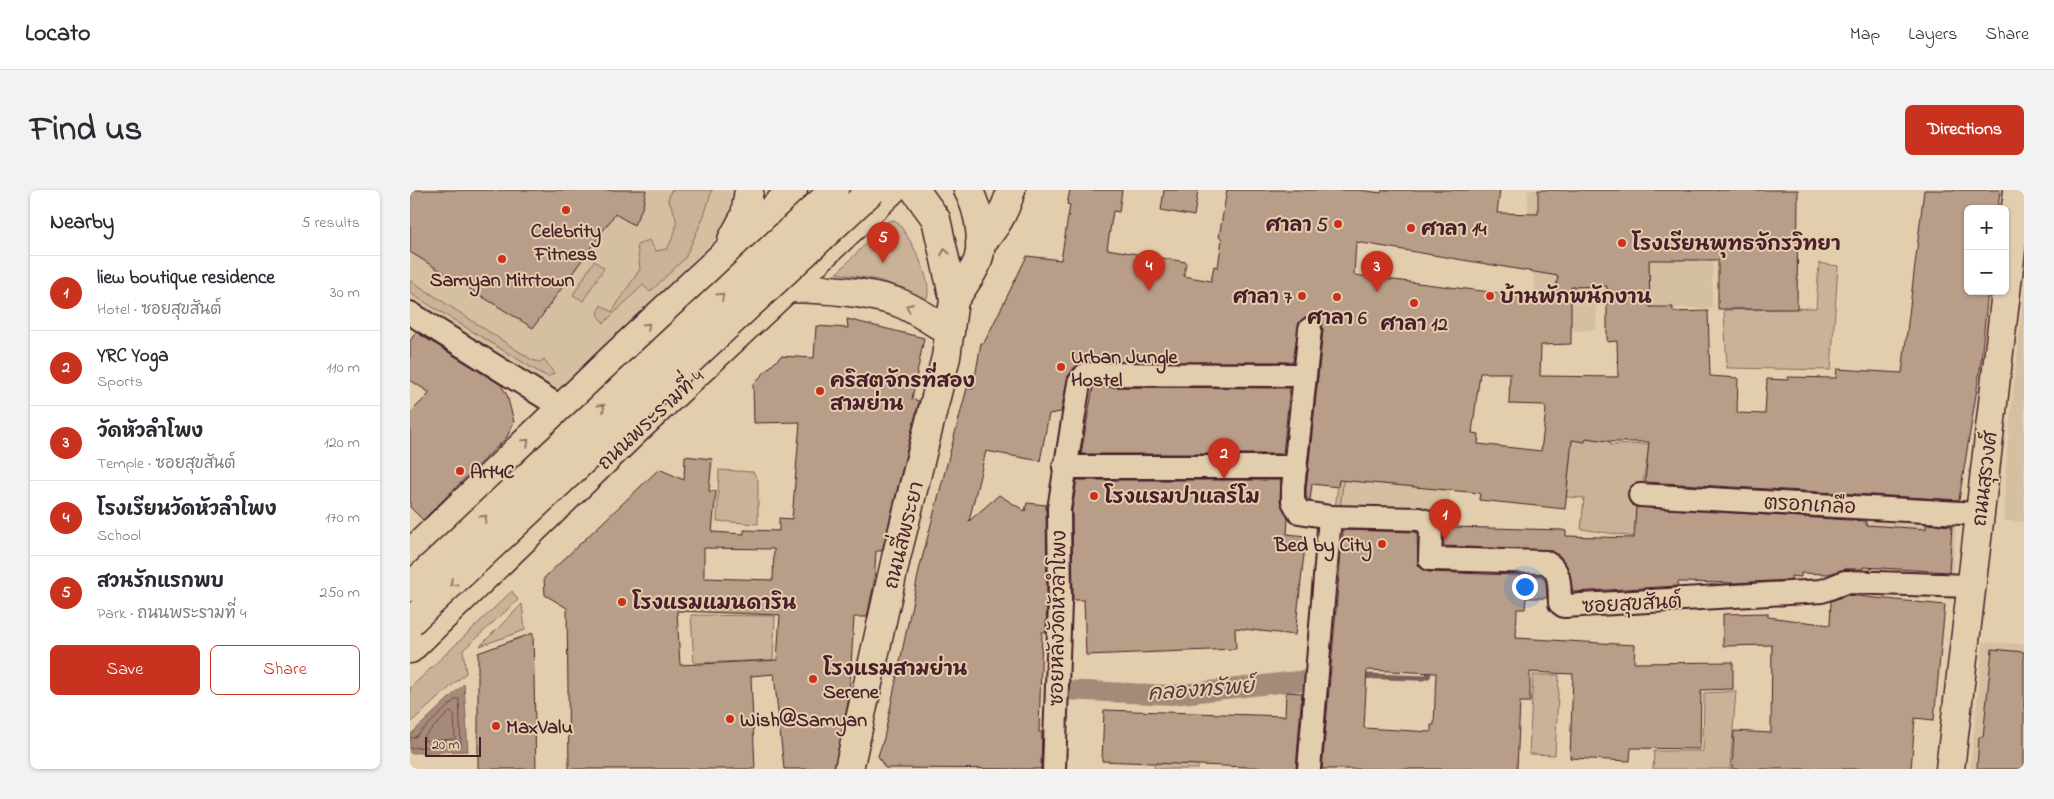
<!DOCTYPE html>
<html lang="en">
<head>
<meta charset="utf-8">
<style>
  :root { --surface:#fff; --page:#f2f2f3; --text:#2b2b33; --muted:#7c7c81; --line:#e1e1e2; --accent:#c8321e }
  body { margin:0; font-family:"Indie Flower","Playpen Sans Thai",sans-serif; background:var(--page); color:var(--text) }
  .controls { position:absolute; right:15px; top:15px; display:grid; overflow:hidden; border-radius:8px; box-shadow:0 1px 4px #0004 }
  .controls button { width:45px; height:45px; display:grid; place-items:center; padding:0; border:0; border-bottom:1px solid var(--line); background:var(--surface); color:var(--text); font:25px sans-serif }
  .scale { position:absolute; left:15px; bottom:12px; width:56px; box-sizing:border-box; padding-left:5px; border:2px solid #4a1f2b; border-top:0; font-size:14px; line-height:18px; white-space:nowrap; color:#4a1f2b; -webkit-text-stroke:4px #e2ceac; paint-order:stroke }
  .you { position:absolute; left:1114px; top:396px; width:18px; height:18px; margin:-12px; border:4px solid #fff; border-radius:50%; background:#1a73e8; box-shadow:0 0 0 8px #1a73e833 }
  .badge { display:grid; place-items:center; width:32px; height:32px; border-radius:50%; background:var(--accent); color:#fff; font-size:16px; font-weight:700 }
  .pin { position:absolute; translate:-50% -41px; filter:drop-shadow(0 1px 2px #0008) }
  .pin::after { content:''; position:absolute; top:26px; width:18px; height:15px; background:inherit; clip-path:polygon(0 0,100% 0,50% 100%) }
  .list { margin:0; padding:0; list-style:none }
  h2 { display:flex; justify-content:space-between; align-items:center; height:65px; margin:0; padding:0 20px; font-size:21px }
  h2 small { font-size:16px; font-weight:400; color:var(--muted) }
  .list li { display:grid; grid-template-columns:32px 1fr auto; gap:15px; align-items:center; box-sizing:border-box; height:75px; padding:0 20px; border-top:1px solid var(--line) }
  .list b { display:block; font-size:19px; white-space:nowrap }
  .list p { margin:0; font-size:16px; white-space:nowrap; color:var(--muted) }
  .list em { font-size:16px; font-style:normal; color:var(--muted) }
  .actions { display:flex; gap:10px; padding:15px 20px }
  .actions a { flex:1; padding:11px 0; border:1px solid var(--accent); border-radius:8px; text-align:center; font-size:18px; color:var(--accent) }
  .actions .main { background:var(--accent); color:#fff }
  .map { position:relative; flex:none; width:1614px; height:579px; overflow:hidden; border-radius:8px }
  header { display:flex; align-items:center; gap:30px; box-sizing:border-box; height:70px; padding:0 25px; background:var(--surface); border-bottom:1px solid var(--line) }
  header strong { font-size:24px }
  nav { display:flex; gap:28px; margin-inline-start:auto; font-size:18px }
  .intro { display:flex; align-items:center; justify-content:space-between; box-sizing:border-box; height:120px; padding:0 30px }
  h1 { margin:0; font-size:35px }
  .button { padding:12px 22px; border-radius:8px; background:var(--accent); color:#fff; font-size:18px; font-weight:700 }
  main { display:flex; gap:30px; padding:0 30px }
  aside { flex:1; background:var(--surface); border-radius:8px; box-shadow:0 1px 4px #0004 }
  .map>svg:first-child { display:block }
  .built { fill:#d5bfa1 }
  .green { fill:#c9b297; stroke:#8a6861 }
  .water { fill:#a68a79; stroke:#815f5a }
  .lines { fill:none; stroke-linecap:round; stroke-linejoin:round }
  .shore { stroke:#6f4a4a; stroke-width:1 }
  .stream { stroke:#815f5a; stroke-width:5.5 }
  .canal { stroke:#a68a79; stroke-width:20 }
  .building { fill:#b89d88; stroke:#4a1f2b; fill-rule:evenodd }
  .street-casing { stroke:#4a1f2b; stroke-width:26 }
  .secondary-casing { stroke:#4a1f2b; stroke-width:31 }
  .primary-casing { stroke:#4a1f2b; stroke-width:31 }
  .street { stroke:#e2ceac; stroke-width:22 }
  .secondary { stroke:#e2ceac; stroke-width:28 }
  .primary { stroke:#e2ceac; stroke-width:28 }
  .primary-bridge-casing { stroke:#4a1f2b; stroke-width:31; stroke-linecap:butt }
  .primary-bridge { stroke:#e2ceac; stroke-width:28 }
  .oneway { stroke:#96766c }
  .poi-dot { fill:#c8321e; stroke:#e2ceac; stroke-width:2 }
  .labels { text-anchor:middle; stroke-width:4; stroke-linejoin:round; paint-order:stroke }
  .poi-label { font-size:20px; font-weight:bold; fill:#4a1f2b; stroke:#e2ceac; text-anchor:start }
  .street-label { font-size:20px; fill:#4a1f2b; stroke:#e2ceac }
  .water-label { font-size:21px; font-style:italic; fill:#5c343b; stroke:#e2ceac }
</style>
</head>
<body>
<header>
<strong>Locato</strong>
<nav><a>Map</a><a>Layers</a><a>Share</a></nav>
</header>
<div class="intro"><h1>Find us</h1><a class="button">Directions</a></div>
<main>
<aside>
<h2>Nearby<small>5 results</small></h2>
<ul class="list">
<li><span class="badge">1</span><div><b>liew boutique residence</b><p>Hotel · ซอยสุขสันต์</p></div><em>30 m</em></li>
<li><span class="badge">2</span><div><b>YRC Yoga</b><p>Sports</p></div><em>110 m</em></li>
<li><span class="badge">3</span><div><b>วัดหัวลำโพง</b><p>Temple · ซอยสุขสันต์</p></div><em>120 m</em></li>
<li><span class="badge">4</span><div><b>โรงเรียนวัดหัวลำโพง</b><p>School</p></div><em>170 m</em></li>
<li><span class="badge">5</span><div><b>สวนรักแรกพบ</b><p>Park · ถนนพระรามที่ 4</p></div><em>250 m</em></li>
</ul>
<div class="actions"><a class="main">Save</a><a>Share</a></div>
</aside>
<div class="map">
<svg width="1614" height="579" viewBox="0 0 1614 579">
  <rect width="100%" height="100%" fill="#e2ceac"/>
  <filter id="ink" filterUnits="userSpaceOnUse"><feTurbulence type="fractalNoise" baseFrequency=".02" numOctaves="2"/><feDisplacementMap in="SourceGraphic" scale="10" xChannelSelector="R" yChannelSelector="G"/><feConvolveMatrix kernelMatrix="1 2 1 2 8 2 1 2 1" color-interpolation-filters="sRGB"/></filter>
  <g filter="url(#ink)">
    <g class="built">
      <path d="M0,0H325L313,41L145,209L0,117Z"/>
      <path d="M1117,0H1304L1302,119L1187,115L1186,140L1128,142Z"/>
      <path d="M1614,101V332L1594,331L1597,258Z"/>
      <path d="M1052,229L1037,326L925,319L932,263Z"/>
      <path d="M1460,322L1547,328L1541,393L1457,387Z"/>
      <path d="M1573,452L1614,454V579H1560Z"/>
    </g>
    <g class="green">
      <path d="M261,0H302L294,26L275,68L240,102L233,95L194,133C188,128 187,123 191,115L202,122L230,79L227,55L239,50L246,61L257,59C268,38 270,31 258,10Z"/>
      <path d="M485,30C498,42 526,94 516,110L489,97L468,90L427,83L478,31Z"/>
      <path d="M184,71L194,78L173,111L163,105Z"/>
      <path d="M1409,73L1428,76L1421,180L1317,178L1314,120L1406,118Z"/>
      <path d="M0,90L122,170L130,172L134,169L144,183L138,187L127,181L0,103Z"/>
      <path d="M942,220L930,319H925L932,263Z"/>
      <path d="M1201,241L1200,255L1240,254L1231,302L1226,347L1171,339L1174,308L1156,307L1162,249Z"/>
      <path d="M309,280L343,282L348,290V334L307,331Z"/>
      <path d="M102,401L108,410L53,460L56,483L0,533V498Z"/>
      <path d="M112,414L115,440L70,456Z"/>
      <path d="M281,425L365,426L363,470L284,473Z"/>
      <path d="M1123,485H1149L1145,565L1119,564Z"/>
      <path d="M1326,501L1320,579H1243L1244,561H1293L1294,503Z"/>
      <path d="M745,573L788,574V579H744Z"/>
    </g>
    <path class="water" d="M54,494L58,561L0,563V545Z"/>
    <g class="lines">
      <g class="shore">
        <path d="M40,522L44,524L45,549L14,551V547Z"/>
        <path d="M0,548L5,547L46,509H49L51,555L0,558"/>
      </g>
      <path class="stream" d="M950,486L1012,488L1018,486L1020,476"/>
      <path class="canal" d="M654,500L762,505L897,490"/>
    </g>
    <g class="building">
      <path d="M0,0H236L233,16L224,35L205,24L123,138L0,62Z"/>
      <path d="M660,0H712L709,22L703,21L697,59L776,72L774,86L801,91L804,76L808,77L812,49L809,47L817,0H949L971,3L972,0H1090L1087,23L1128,24V0H1388L1387,119H1308V70H1239L1240,117H1263V122L1298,121L1300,186L1328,188L1327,223L1355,224L1357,189L1378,190V187L1426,188L1427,179L1492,183L1514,0H1590L1588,19H1558V101H1578L1570,180L1549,310L1235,292L1239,252H1204L1176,248L1175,252L1162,250L1155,319L1069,310L1070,303L929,290L928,297L902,294L900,310L896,308V299L913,140L912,133L907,128L895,127L889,132L883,172H673L665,177L658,186L651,222L639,224L630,271L576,261L559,331L589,305L615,321L617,313L636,315L637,412L636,442H632L629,542H632L631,579L475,578L468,566L474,548L510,376L557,198L563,199L571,153H574L617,66L651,70L660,15L657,14ZM946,52L1148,86L1144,110L944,85ZM1197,96V152L1207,151L1208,187L1130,186L1131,155L1161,154V97ZM1070,183H1100L1099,214L1134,215L1136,220L1131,261L1068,254L1069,244L1062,243Z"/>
      <path d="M754,0H788L784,26L751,20Z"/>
      <path d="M437,129L514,148L502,209L509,211L472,361H466L464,393L457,427H444L439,508L424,579H374L364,484L341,486L345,579H159L157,418L135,405L134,388L249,279L274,290L275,266L302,269L299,301H306L302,342L334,344V340L369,341V328L382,329L390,232L344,233L343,194L371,166L404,168L406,136L438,138ZM294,358L364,359L363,390L294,388ZM267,421L370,425L367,470L270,475Z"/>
      <path d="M6,142L91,195L97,205L104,232L97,247L13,330L0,317V223L20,203L0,190V151Z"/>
      <path d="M683,197L880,198L873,264H671Z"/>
      <path d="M667,290H871L870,311L878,329L877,344L896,346L885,445L825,438L826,459L676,465L674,410H663L662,320Z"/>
      <path d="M1226,317L1456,331V335L1516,339V334L1542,336L1539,382L1453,377V379H1435L1418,384L1391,383V387L1381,386V390L1323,393L1268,392V396L1163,402L1158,378L1150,366L1141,361L1034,356L1032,333L1044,334V337L1152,340L1156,341V346L1224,348Z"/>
      <path d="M933,340L1007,342L1008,375L1013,380L1019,382L1132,386L1136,392L1137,408H1116L1115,419H1107L1106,448L1225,455L1224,473L1323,472V499L1291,500L1290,559L1221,558L1220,571L1160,568L1163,484L1120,482V512H1110L1107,579H912ZM957,480L1026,483L1024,535H1021V542L954,538Z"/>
      <path d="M1437,405L1535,415L1524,530L1505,528L1501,579H1322L1324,541L1361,543L1362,455L1313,456V424L1358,423V427L1420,435L1421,411Z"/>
      <path d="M123,443L126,579H68V463Z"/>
      <path d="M1582,459L1614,462V579H1567L1569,547H1573Z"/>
      <path d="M876,502L892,503L886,579L692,571L694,520L875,526Z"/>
    </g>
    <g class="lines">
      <defs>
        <g id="street">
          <path d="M0,123L152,218"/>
          <path d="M900,139L883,298V311L889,322L920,327L1009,329L1018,332L1021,342L1020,369L1135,372C1152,380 1149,396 1150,413L1154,416L1412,401L1435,392L1561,396"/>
          <path d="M654,277H886"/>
          <path d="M1230,305L1569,324"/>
          <path d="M644,579L650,412L649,319L669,193L675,185L682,184L893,185"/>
          <path d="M899,579L920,327"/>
        </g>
        <g id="secondary">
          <path d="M544,110C552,98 561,86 567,73C575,52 569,20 558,0"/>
          <path d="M439,579L486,368L536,167L544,110L526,29L505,0"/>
          <path d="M1540,579L1608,0"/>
        </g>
        <g id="primary">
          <path d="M322,50L335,26L339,0"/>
          <path d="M570,54C586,38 595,22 601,0"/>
          <path d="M379,98C415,99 453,101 487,112C506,119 523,132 540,142"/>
          <path d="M0,364L207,164L383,0"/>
          <path d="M0,459L226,240L482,0"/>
        </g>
      </defs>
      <use href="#street" class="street-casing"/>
      <use href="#secondary" class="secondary-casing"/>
      <use href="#primary" class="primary-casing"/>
      <use href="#street" class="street"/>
      <use href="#secondary" class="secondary"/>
      <use href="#primary" class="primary"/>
      <defs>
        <g id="primary-bridge">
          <path d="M0,397L424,0"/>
          <path d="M0,432L462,0"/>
        </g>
      </defs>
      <use href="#primary-bridge" class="primary-bridge-casing"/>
      <use href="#primary-bridge" class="primary-bridge"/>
    </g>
    <defs><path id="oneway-chevron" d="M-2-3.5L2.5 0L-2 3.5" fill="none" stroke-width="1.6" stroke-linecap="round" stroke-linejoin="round" transform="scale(1.25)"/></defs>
    <g class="oneway">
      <use href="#oneway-chevron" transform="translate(535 62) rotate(-101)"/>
      <use href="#oneway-chevron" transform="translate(311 106) rotate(-43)"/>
      <use href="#oneway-chevron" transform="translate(499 117) rotate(-156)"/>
      <use href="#oneway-chevron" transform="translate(237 136) rotate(-43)"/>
      <use href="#oneway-chevron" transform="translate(192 217) rotate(-43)"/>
      <use href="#oneway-chevron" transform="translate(116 252) rotate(-44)"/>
      <use href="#oneway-chevron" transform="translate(74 328) rotate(-43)"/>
      <use href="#oneway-chevron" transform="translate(43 393) rotate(137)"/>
    </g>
  </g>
  <g class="poi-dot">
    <circle cx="156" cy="20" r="5"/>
    <circle cx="928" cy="34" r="5"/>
    <circle cx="1001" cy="38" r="5"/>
    <circle cx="1212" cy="53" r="5"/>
    <circle cx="92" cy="69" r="5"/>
    <circle cx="892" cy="106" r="5"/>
    <circle cx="1080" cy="106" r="5"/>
    <circle cx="927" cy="107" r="5"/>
    <circle cx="1004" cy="113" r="5"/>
    <circle cx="651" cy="177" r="5"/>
    <circle cx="410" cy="201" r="5"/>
    <circle cx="50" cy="281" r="5"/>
    <circle cx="684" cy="306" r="5"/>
    <circle cx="972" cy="354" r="5"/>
    <circle cx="212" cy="412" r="5"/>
    <circle cx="403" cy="489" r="5"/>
    <circle cx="320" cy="529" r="5"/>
    <circle cx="86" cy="536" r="5"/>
  </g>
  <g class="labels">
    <g class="poi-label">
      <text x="918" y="41" text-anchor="end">ศาลา 5</text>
      <text x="1011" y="45">ศาลา 14</text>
      <text x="156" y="47" text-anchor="middle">Celebrity<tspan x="156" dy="23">Fitness</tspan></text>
      <text x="1222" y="60">โรงเรียนพุทธจักรวิทยา</text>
      <text x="92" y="96" text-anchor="middle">Samyan Mitrtown</text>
      <text x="882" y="113" text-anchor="end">ศาลา 7</text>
      <text x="1090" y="113">บ้านพักพนักงาน</text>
      <text x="927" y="134" text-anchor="middle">ศาลา 6</text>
      <text x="1004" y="140" text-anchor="middle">ศาลา 12</text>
      <text x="661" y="173">Urban Jungle<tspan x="661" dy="23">Hostel</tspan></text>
      <text x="420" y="197">คริสตจักรที่สอง<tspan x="420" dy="23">สามย่าน</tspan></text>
      <text x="60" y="288">Art4C</text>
      <text x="694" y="313">โรงแรมปาแลร์โม</text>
      <text x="962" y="361" text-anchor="end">Bed by City</text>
      <text x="222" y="419">โรงแรมแมนดาริน</text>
      <text x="413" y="485">โรงแรมสามย่าน<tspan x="413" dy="23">Serene</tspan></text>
      <text x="330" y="536">Wish@Samyan</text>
      <text x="96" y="543">MaxValu</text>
    </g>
    <g class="street-label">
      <text transform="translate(240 229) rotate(-43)" y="7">ถนนพระรามที่ 4</text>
      <text transform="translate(1574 289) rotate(-83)" y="7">ถนนสุรวงศ์</text>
      <text transform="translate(1400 314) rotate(3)" y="7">ตรอกเกลือ</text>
      <text transform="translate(493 345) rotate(-76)" y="7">ถนนสี่พระยา</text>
      <text transform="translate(1222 413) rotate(-3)" y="7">ซอยสุขสันต์</text>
      <text transform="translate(647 428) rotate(-89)" y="7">ซอยหลังวัดหัวลำโพง</text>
    </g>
    <g class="water-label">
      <text transform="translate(791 499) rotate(-4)" y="7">คลองทรัพย์</text>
    </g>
  </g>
</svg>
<div class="controls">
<button>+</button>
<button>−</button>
</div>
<div class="scale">20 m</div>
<div class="you"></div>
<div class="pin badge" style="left:1035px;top:350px">1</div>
<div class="pin badge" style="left:814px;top:289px">2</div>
<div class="pin badge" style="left:967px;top:102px">3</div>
<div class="pin badge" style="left:739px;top:101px">4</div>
<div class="pin badge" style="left:473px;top:73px">5</div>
</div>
</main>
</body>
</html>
